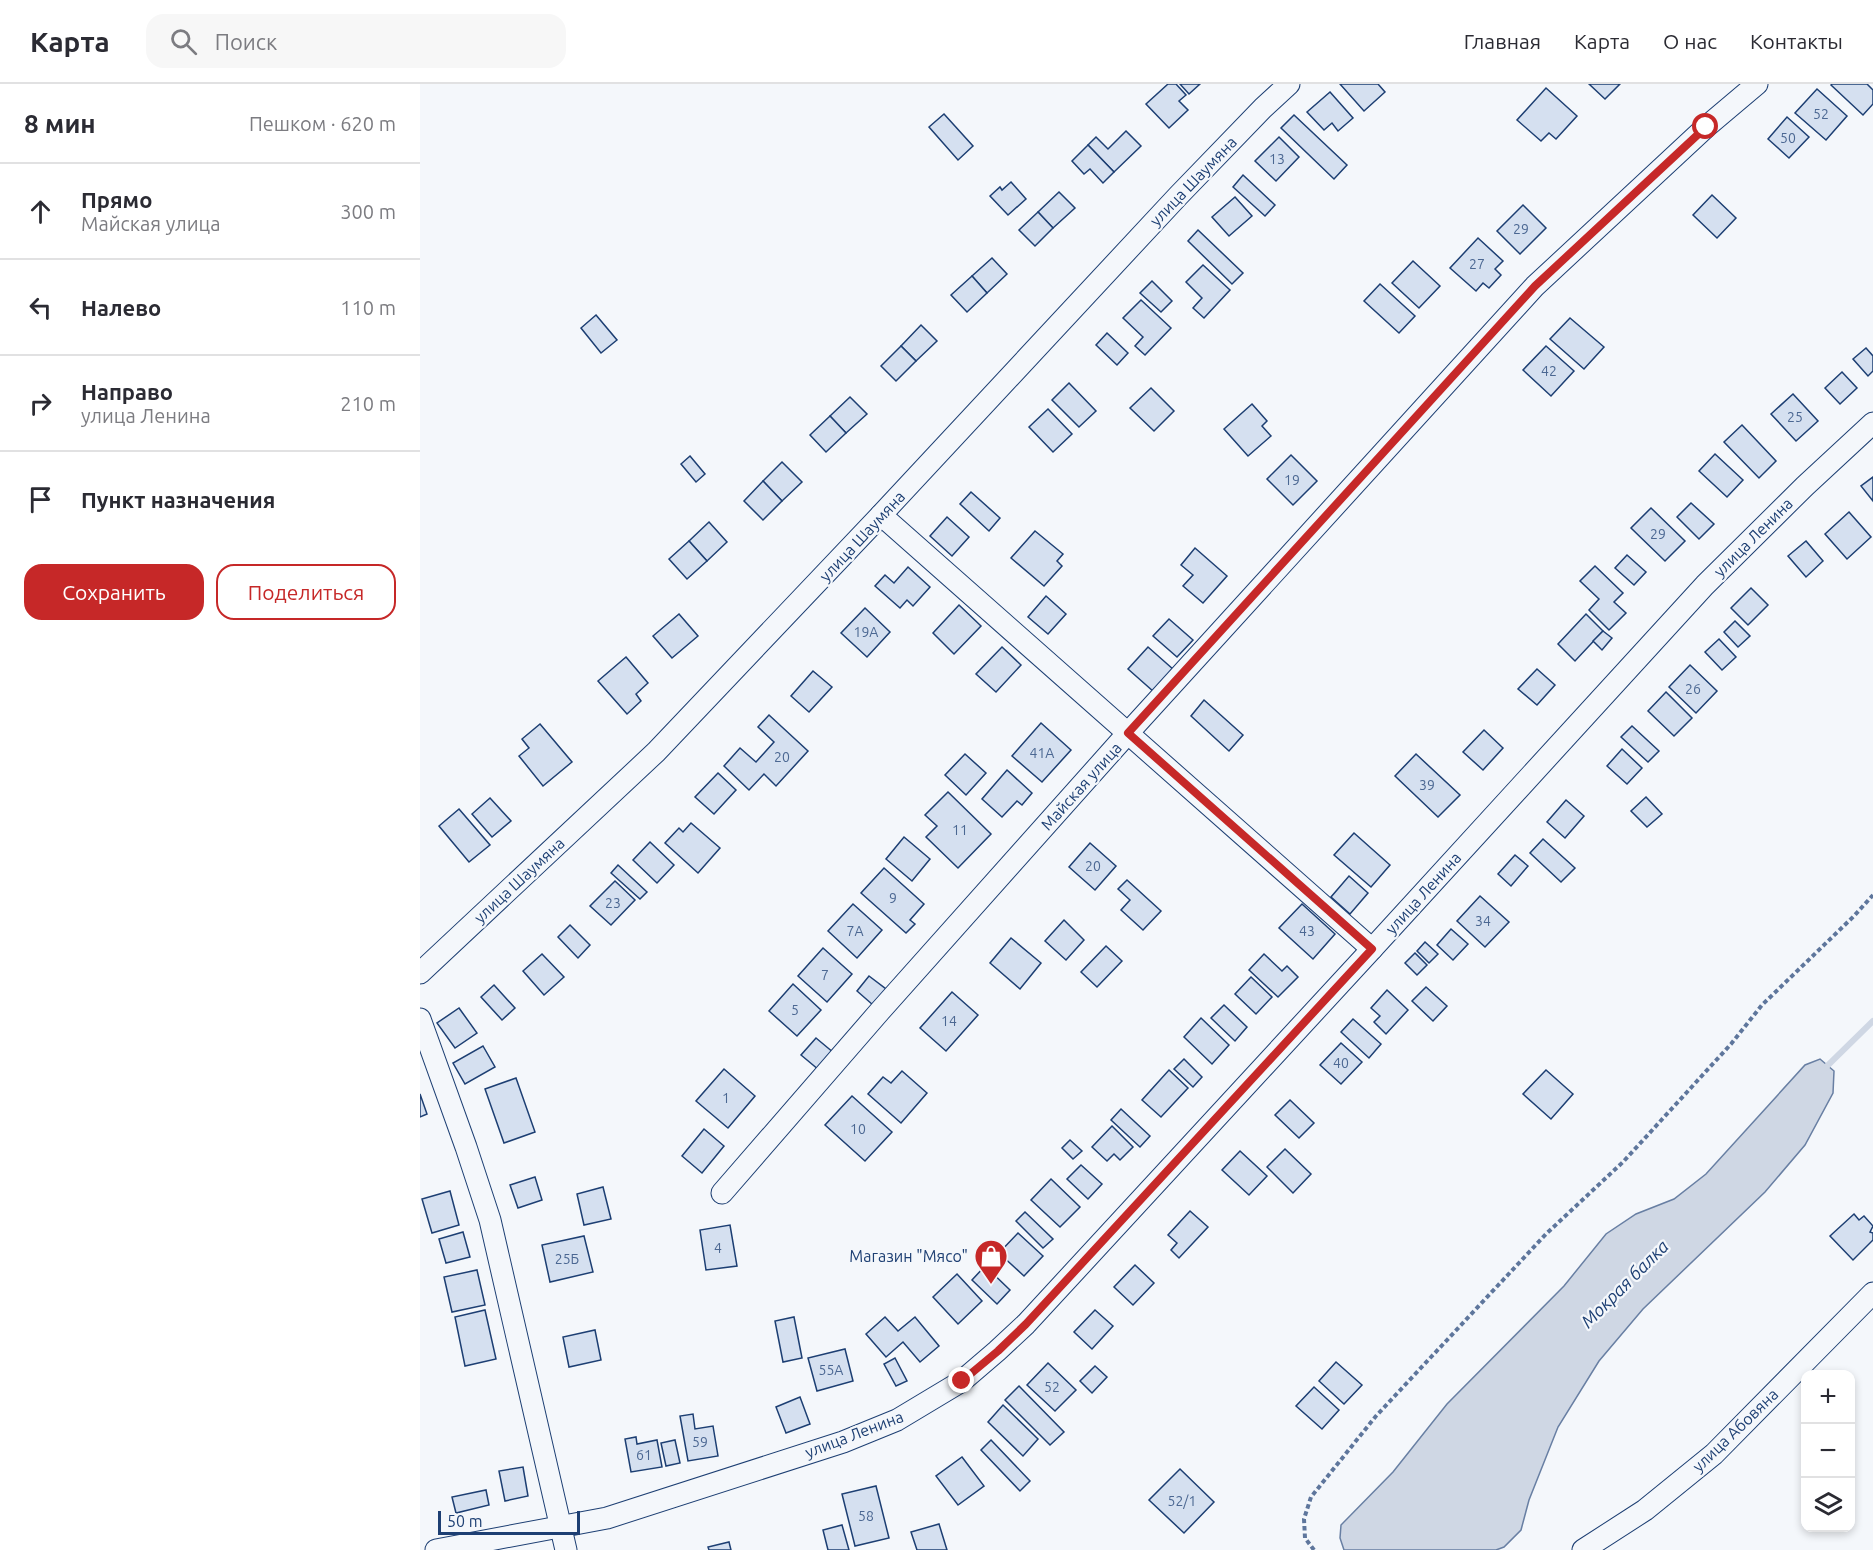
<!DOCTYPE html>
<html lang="ru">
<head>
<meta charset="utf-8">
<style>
  :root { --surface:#fff; --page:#f7f7f7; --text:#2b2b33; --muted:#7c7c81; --line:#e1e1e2; --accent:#c62828 }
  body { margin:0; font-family:Ubuntu,sans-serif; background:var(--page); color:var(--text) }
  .controls { position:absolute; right:18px; bottom:18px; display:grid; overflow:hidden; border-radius:12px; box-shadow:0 3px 9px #0003 }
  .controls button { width:54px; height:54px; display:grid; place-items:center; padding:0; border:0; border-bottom:2px solid var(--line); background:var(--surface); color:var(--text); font:30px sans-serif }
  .scale { position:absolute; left:18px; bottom:15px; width:142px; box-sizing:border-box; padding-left:6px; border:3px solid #1d3f73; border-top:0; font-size:16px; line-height:21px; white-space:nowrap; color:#1d3f73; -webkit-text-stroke:4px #f4f7fb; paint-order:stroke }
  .stop { position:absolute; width:18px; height:18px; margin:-14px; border:4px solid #c62828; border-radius:50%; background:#fff }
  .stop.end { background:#c62828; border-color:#fff; box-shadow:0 2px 6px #0008 }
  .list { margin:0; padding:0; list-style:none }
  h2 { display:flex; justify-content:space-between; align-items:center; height:78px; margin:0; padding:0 24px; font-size:26px }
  h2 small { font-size:20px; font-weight:400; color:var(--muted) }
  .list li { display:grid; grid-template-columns:39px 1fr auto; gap:18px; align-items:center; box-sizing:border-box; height:96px; padding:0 24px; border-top:2px solid var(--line) }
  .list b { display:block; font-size:22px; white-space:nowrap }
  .list p { margin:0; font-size:20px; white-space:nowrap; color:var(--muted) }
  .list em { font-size:20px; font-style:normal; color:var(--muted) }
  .actions { display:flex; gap:12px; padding:18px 24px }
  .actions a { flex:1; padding:14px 0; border:2px solid var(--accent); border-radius:18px; text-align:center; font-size:21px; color:var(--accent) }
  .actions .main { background:var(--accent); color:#fff }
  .icon { flex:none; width:33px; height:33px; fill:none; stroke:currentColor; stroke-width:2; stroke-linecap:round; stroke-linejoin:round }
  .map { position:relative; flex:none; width:1453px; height:1466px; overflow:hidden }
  header { display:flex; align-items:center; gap:36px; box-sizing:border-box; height:84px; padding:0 30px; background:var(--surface); border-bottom:2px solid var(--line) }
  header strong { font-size:28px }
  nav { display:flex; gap:33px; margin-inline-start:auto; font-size:21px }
  .search { width:420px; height:54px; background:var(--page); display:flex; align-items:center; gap:15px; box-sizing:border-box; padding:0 21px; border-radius:18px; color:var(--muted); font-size:22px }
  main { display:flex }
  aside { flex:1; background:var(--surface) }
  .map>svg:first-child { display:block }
  .water { fill:#cfd7e4; stroke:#687fa3; stroke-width:1.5 }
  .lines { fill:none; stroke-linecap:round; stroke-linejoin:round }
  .stream { stroke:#cfd7e4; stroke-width:6 }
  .building { fill:#d5e0f0; stroke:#1d3f73; stroke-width:1.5 }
  .minor-casing { stroke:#1d3f73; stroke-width:23 }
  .path { stroke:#5e769c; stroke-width:4; stroke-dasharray:4.5 3; stroke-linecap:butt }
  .minor { stroke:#f4f7fb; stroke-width:21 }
  .route { stroke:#c62828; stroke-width:8 }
  .labels { text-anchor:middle; stroke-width:4.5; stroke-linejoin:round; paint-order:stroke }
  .number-label { font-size:14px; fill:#4b6792 }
  .street-label { font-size:16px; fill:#1d3f73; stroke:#f4f7fb }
  .poi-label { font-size:16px; fill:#1d3f73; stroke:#f4f7fb; text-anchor:end }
  .water-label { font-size:18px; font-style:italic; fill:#1d3f73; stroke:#f4f7fb }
</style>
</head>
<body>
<header>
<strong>Карта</strong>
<div class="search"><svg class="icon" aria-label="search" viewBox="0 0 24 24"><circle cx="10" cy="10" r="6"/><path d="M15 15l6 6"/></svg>Поиск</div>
<nav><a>Главная</a><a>Карта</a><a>О нас</a><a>Контакты</a></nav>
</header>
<main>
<aside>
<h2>8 мин<small>Пешком · 620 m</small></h2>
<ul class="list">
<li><svg class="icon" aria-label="ahead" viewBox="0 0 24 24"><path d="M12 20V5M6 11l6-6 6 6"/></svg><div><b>Прямо</b><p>Майская улица</p></div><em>300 m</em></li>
<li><svg class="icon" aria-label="left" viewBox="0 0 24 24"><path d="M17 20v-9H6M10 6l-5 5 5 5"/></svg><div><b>Налево</b></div><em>110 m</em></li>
<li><svg class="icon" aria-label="right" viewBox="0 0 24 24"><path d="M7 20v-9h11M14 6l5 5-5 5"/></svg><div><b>Направо</b><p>улица Ленина</p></div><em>210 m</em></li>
<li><svg class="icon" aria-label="arrive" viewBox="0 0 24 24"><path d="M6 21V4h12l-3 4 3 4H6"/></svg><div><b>Пункт назначения</b></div></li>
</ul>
<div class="actions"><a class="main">Сохранить</a><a>Поделиться</a></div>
</aside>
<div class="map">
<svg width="1453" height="1466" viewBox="0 0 1453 1466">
  <rect width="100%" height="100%" fill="#f4f7fb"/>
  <path class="water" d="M1400,975L1414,987L1413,1009L1385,1061L1345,1108L1223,1225L1179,1277L1138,1343L1109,1416L1101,1446L1084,1463L1076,1466H924L920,1454L921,1441L973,1388L1027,1320L1144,1202L1186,1150L1216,1130L1254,1115L1286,1090L1385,981Z"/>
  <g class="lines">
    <path class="stream" d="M1402,987L1453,937"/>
  </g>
  <g class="building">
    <path d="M748,0H756L766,11L759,17L768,26L749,44L726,20Z"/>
    <path d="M760,0H780L769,10Z"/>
    <path d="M920,0H958L965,8L944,27Z"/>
    <path d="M1169,0H1200L1185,15Z"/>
    <path d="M1412,0H1447L1453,6V20L1443,31L1411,1Z"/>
    <path d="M1126,4L1157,32L1136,55L1129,49L1121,57L1097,36Z"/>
    <path d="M1397,5L1427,32L1406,56L1375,29Z"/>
    <path d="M910,8L933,34L918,47L912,39L904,46L887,28Z"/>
    <path d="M524,30L553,62L538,76L509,43Z"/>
    <path d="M874,31L927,81L914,95L861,44Z"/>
    <path d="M1367,33L1389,53L1369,74L1348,55Z"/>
    <path d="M706,47L721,62L694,88L668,61L676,53L688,65Z"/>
    <path d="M859,53L879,73L856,97L835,77Z"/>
    <path d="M668,61L694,88L683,99L670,85L664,90L652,77Z"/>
    <path d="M823,91L855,121L845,132L813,103Z"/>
    <path d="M591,98L606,115L588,131L570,112L580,103L582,106Z"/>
    <path d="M639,108L655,124L633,144L618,128Z"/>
    <path d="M1292,111L1316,134L1297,154L1273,131Z"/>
    <path d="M815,113L832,132L809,152L792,133Z"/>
    <path d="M1103,121L1126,144L1100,170L1077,147Z"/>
    <path d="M618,128L633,144L615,162L599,146Z"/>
    <path d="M778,146L823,189L812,200L768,157Z"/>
    <path d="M1058,154L1083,177L1075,185L1081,191L1069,204L1063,199L1056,207L1030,184Z"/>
    <path d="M572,174L587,190L567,209L552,192Z"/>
    <path d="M993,177L1020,202L999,224L972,199Z"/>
    <path d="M783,181L810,206L784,234L773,224L782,214L766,198Z"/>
    <path d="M552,192L567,209L547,228L531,211Z"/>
    <path d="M732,197L752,217L741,228L720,209Z"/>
    <path d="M960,200L995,232L979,249L944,217Z"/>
    <path d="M721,216L751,244L725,271L715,262L723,253L703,234Z"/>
    <path d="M176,231L197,256L181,269L161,244Z"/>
    <path d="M1150,234L1184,263L1164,285L1130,255Z"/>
    <path d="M501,241L517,257L496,277L481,262Z"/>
    <path d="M687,249L708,269L697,281L676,261Z"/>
    <path d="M481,262L496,277L476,297L461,282Z"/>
    <path d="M1126,262L1154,287L1131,312L1103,286Z"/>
    <path d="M1446,264L1453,272V287L1448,292L1433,275Z"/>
    <path d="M1422,288L1437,304L1420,320L1405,304Z"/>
    <path d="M649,299L676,327L659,343L632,316Z"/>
    <path d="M731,304L754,327L734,347L710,324Z"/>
    <path d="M1373,310L1398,337L1376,357L1351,330Z"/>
    <path d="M430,313L447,330L426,349L410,332Z"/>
    <path d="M832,320L847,337L842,342L851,352L828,372L804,345Z"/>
    <path d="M628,325L652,350L633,368L609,343Z"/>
    <path d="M410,332L426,349L406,368L390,351Z"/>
    <path d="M1322,341L1356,377L1339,394L1304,358Z"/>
    <path d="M1295,370L1323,396L1307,413L1279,387Z"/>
    <path d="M871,371L897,397L873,421L847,395Z"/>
    <path d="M270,372L285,390L276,398L261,380Z"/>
    <path d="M362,378L382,398L362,417L343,397Z"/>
    <path d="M1453,393V417L1441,402Z"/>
    <path d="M343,397L362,417L343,436L324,417Z"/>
    <path d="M551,408L580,434L569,447L540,420Z"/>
    <path d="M1271,419L1294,440L1279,455L1257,433Z"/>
    <path d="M1231,424L1265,457L1245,477L1211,444Z"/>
    <path d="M1429,428L1451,453L1427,475L1405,450Z"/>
    <path d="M527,433L549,453L532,472L510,452Z"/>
    <path d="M289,438L307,458L287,477L269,457Z"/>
    <path d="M615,447L643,470L637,477L642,482L624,502L591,474Z"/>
    <path d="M269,457L287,477L267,495L249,475Z"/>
    <path d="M1386,457L1403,477L1386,493L1368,472Z"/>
    <path d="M775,464L807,492L783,519L763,502L773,491L761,481Z"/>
    <path d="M1207,471L1226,488L1214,501L1195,484Z"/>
    <path d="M1175,482L1203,509L1194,518L1206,529L1189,546L1169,526L1179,515L1160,497Z"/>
    <path d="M488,483L510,503L493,522L487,516L480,524L455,502L465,491L474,499Z"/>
    <path d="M1331,504L1348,521L1328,541L1311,524Z"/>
    <path d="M626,512L646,530L628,550L608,533Z"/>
    <path d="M539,521L561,542L534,570L513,549Z"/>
    <path d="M445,524L470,548L447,573L421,549Z"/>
    <path d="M259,530L278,552L252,574L233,552Z"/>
    <path d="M1166,530L1183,547L1155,577L1138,560Z"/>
    <path d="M749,535L773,556L757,573L733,552Z"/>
    <path d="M1315,537L1330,552L1318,563L1304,548Z"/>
    <path d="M1183,547L1192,554L1182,566L1173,557Z"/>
    <path d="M1299,555L1316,573L1302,586L1285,568Z"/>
    <path d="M582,563L601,581L576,608L556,590Z"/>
    <path d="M728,563L754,586L734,608L708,585Z"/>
    <path d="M206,573L228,599L216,610L221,617L207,630L178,597Z"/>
    <path d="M1270,581L1297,607L1276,629L1249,603Z"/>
    <path d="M1117,585L1135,601L1117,621L1098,605Z"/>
    <path d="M393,587L412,603L389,628L371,612Z"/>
    <path d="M1246,608L1272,634L1254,652L1228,627Z"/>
    <path d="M784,616L823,651L809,667L771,632Z"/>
    <path d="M349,631L388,667L356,702L344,690L329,706L304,682L320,664L336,678L354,658L338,643Z"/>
    <path d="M621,639L651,666L622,698L592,672Z"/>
    <path d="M120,640L152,678L123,702L99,672L109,664L102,655Z"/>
    <path d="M1212,642L1239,667L1228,678L1201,653Z"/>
    <path d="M1064,646L1083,664L1063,686L1043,668Z"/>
    <path d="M1202,665L1222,684L1207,700L1187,682Z"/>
    <path d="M545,670L566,689L546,711L525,691Z"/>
    <path d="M996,670L1040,711L1018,733L975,692Z"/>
    <path d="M587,686L612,709L602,721L597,717L582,733L562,715Z"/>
    <path d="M298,689L316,706L294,730L275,713Z"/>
    <path d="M528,708L571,750L538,784L506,753L517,742L505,731Z"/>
    <path d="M1226,713L1242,730L1227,743L1211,727Z"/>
    <path d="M70,714L91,737L72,753L52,730Z"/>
    <path d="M1146,716L1164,732L1145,754L1127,738Z"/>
    <path d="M39,725L70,761L49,778L19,742Z"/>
    <path d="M271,739L300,764L278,789L245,759L259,744L263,748Z"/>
    <path d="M934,749L970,781L951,803L914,771Z"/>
    <path d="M484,753L510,775L492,797L466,775Z"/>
    <path d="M1123,755L1155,784L1141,798L1110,769Z"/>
    <path d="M230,758L254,781L237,799L213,776Z"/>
    <path d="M670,759L696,782L675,806L649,783Z"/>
    <path d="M1095,771L1108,782L1091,802L1078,790Z"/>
    <path d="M198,781L227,808L220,815L191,789Z"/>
    <path d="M464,784L504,820L490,836L495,840L486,849L441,809Z"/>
    <path d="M929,792L948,809L930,830L911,813Z"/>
    <path d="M707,796L741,827L723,846L701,826L710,816L698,805Z"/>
    <path d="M195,797L215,816L191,841L170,822Z"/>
    <path d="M1060,812L1089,838L1065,863L1037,837Z"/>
    <path d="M433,820L462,846L437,874L408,847Z"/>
    <path d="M882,820L915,850L893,875L859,844Z"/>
    <path d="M644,836L664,856L646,876L625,857Z"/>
    <path d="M150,841L170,861L158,874L138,853Z"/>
    <path d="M1031,845L1048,860L1033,876L1017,861Z"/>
    <path d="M591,854L621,879L600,905L570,879Z"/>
    <path d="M1005,858L1018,870L1009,879L997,867Z"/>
    <path d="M686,862L702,877L677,903L661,888Z"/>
    <path d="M403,864L432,890L407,918L378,892Z"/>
    <path d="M995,869L1007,881L997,891L985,879Z"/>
    <path d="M122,870L144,893L124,911L103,887Z"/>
    <path d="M844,870L862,887L867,882L878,893L858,913L829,886Z"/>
    <path d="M449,892L466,905L453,921L437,907Z"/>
    <path d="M831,893L852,913L836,930L815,910Z"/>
    <path d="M373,900L401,926L377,952L349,927Z"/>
    <path d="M74,901L95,924L82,936L61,913Z"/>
    <path d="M1006,903L1027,922L1013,937L992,917Z"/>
    <path d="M967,906L988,926L966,950L954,938L960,932L951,924Z"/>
    <path d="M532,908L558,931L526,967L500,944Z"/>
    <path d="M804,921L827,943L815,957L791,934Z"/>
    <path d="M39,924L57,949L35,964L17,939Z"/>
    <path d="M781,934L809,961L792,980L764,953Z"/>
    <path d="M933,935L961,960L949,974L921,948Z"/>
    <path d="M396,954L414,969L399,986L381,971Z"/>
    <path d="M921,959L942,978L921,1000L900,981Z"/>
    <path d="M63,962L75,983L45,1000L33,979Z"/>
    <path d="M764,975L782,993L773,1003L754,985Z"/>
    <path d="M304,985L335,1012L308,1044L276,1017Z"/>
    <path d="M749,986L768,1004L741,1033L722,1016Z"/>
    <path d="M1126,986L1153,1010L1131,1035L1103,1010Z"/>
    <path d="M482,987L507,1009L481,1039L448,1010L463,993L471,999Z"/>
    <path d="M96,994L115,1048L84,1059L65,1005Z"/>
    <path d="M0,1010L7,1030L0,1033Z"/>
    <path d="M432,1012L472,1048L445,1077L405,1041Z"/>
    <path d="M870,1016L894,1039L879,1054L855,1031Z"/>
    <path d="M701,1025L730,1052L720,1063L691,1036Z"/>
    <path d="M692,1042L713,1063L700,1076L694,1070L687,1077L672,1063Z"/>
    <path d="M284,1045L304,1062L282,1089L262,1072Z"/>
    <path d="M650,1056L662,1067L653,1075L642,1064Z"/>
    <path d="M865,1065L891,1090L873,1109L847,1083Z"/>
    <path d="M820,1067L847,1092L829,1111L802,1086Z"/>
    <path d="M661,1081L682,1100L668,1115L647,1095Z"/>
    <path d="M115,1093L122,1116L98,1124L90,1101Z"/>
    <path d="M631,1095L660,1123L640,1143L611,1116Z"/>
    <path d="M183,1103L191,1135L164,1141L157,1110Z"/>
    <path d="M30,1107L39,1141L12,1149L2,1115Z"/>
    <path d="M770,1127L788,1143L759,1174L751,1166L757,1159L748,1151Z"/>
    <path d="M605,1128L633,1155L623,1164L596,1137Z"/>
    <path d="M1434,1130L1439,1136L1444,1132L1453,1142L1450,1148L1453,1149V1156L1433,1176L1410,1152Z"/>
    <path d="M310,1141L317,1182L286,1186L280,1146Z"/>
    <path d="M43,1148L50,1173L26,1179L19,1155Z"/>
    <path d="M598,1149L623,1172L604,1192L579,1169Z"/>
    <path d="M164,1152L173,1188L130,1198L122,1161Z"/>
    <path d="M715,1181L734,1199L713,1221L694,1203Z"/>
    <path d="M565,1182L590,1206L577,1220L552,1196Z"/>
    <path d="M57,1186L65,1221L32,1228L24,1193Z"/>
    <path d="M537,1190L562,1217L538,1240L513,1213Z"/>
    <path d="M65,1226L76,1275L45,1282L35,1233Z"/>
    <path d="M675,1226L693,1242L672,1265L654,1248Z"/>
    <path d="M374,1233L382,1274L363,1278L355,1237Z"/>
    <path d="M465,1233L478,1247L495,1233L519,1262L500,1278L483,1258L466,1273L446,1250Z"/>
    <path d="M175,1246L181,1276L149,1283L143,1253Z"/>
    <path d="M425,1265L433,1297L397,1307L388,1274Z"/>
    <path d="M475,1274L487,1297L476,1302L464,1280Z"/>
    <path d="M916,1278L942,1301L924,1320L899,1297Z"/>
    <path d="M628,1279L656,1306L635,1327L607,1301Z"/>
    <path d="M675,1282L687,1293L672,1309L660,1297Z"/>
    <path d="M599,1302L644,1348L630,1361L585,1316Z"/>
    <path d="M894,1303L919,1326L902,1345L876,1322Z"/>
    <path d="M380,1313L390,1340L366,1349L356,1323Z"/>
    <path d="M583,1321L618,1355L603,1372L568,1338Z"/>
    <path d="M273,1330L275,1345L293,1342L298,1372L268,1377L260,1332Z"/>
    <path d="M216,1353L217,1360L237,1356L242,1383L211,1388L205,1355Z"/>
    <path d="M255,1356L260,1379L246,1382L241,1359Z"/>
    <path d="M571,1356L610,1397L600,1407L561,1366Z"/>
    <path d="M542,1373L564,1402L538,1421L516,1392Z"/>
    <path d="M103,1383L108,1412L85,1417L79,1387Z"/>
    <path d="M760,1385L794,1418L764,1449L729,1416Z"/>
    <path d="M456,1402L469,1454L435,1462L422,1410Z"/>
    <path d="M66,1406L69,1421L36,1429L32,1413Z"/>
    <path d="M519,1440L527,1466H497L491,1448Z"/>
    <path d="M422,1441L429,1466H408L403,1446Z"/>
    <path d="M309,1458L311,1466H289L288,1463Z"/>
  </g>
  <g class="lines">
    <defs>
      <g id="minor">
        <path d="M461,431L952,865"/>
        <path d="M0,889L236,668L461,431L758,112L843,24L869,0"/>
        <path d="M0,935L46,1063L70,1136L146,1466"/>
        <path d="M302,1109L460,927L708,649L1115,202L1286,43L1337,0"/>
        <path d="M16,1466L187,1434L423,1358L477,1336L542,1297L577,1267L606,1240L952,865L1285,501L1385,402L1453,339"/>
        <path d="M1163,1466L1225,1426L1294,1370L1453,1209"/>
      </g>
    </defs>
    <use href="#minor" class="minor-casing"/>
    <path class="path" d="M894,1466L885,1454L884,1435L891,1413L956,1332L1126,1150L1203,1078L1311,960L1342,921L1434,832L1453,811"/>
    <use href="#minor" class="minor"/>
  </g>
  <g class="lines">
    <path class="route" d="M542,1297L578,1267L606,1240L952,865L708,649L1115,202L1286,43"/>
  </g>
  <defs>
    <symbol id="shop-pin" viewBox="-11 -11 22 30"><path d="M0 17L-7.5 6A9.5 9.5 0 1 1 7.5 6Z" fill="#c62828" stroke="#f4f7fb"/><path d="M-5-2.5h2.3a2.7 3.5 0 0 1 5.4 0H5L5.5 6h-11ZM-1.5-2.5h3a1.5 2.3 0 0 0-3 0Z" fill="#fff"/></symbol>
  </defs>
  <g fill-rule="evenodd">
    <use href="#shop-pin" x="552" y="1153" width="38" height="52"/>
  </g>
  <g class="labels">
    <g class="number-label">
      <text x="1401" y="35">52</text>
      <text x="1368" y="59">50</text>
      <text x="857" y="80">13</text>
      <text x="1101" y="150">29</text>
      <text x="1057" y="185">27</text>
      <text x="1129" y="292">42</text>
      <text x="1375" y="338">25</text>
      <text x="872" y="401">19</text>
      <text x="1238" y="455">29</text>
      <text x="446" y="553">19А</text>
      <text x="1273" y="610">26</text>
      <text x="622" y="674">41А</text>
      <text x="362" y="678">20</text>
      <text x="1007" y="706">39</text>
      <text x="540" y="751">11</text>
      <text x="673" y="787">20</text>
      <text x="473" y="819">9</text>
      <text x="193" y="824">23</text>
      <text x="1063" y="842">34</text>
      <text x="435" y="852">7А</text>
      <text x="887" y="852">43</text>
      <text x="405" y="896">7</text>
      <text x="375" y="931">5</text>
      <text x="529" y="942">14</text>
      <text x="921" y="984">40</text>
      <text x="306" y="1019">1</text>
      <text x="438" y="1050">10</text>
      <text x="298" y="1169">4</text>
      <text x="147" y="1180">25Б</text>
      <text x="411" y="1291">55А</text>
      <text x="632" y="1308">52</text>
      <text x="280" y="1363">59</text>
      <text x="224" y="1376">61</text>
      <text x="762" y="1422">52/1</text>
      <text x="446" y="1437">58</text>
    </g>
    <g class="street-label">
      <text transform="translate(773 97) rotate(-46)" y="6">улица Шаумяна</text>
      <text transform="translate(442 452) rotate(-47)" y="6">улица Шаумяна</text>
      <text transform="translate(1333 453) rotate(-45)" y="6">улица Ленина</text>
      <text transform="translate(661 702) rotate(-48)" y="6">Майская улица</text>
      <text transform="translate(99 796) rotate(-43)" y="6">улица Шаумяна</text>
      <text transform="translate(1003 809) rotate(-48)" y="6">улица Ленина</text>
      <text transform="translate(1315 1346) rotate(-44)" y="6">улица Абовяна</text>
      <text transform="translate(434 1350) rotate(-21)" y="6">улица Ленина</text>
    </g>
    <g class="poi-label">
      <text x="548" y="1178">Магазин "Мясо"</text>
    </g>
    <g class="water-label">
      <text transform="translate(1205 1200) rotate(-45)" y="6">Мокрая балка</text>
    </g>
  </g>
</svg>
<div class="controls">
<button>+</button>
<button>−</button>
<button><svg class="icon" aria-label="layers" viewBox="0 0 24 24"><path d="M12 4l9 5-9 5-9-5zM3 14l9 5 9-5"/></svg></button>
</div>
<div class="scale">50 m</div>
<div class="stop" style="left:1286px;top:43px"></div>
<div class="stop end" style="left:542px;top:1297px"></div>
</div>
</main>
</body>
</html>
